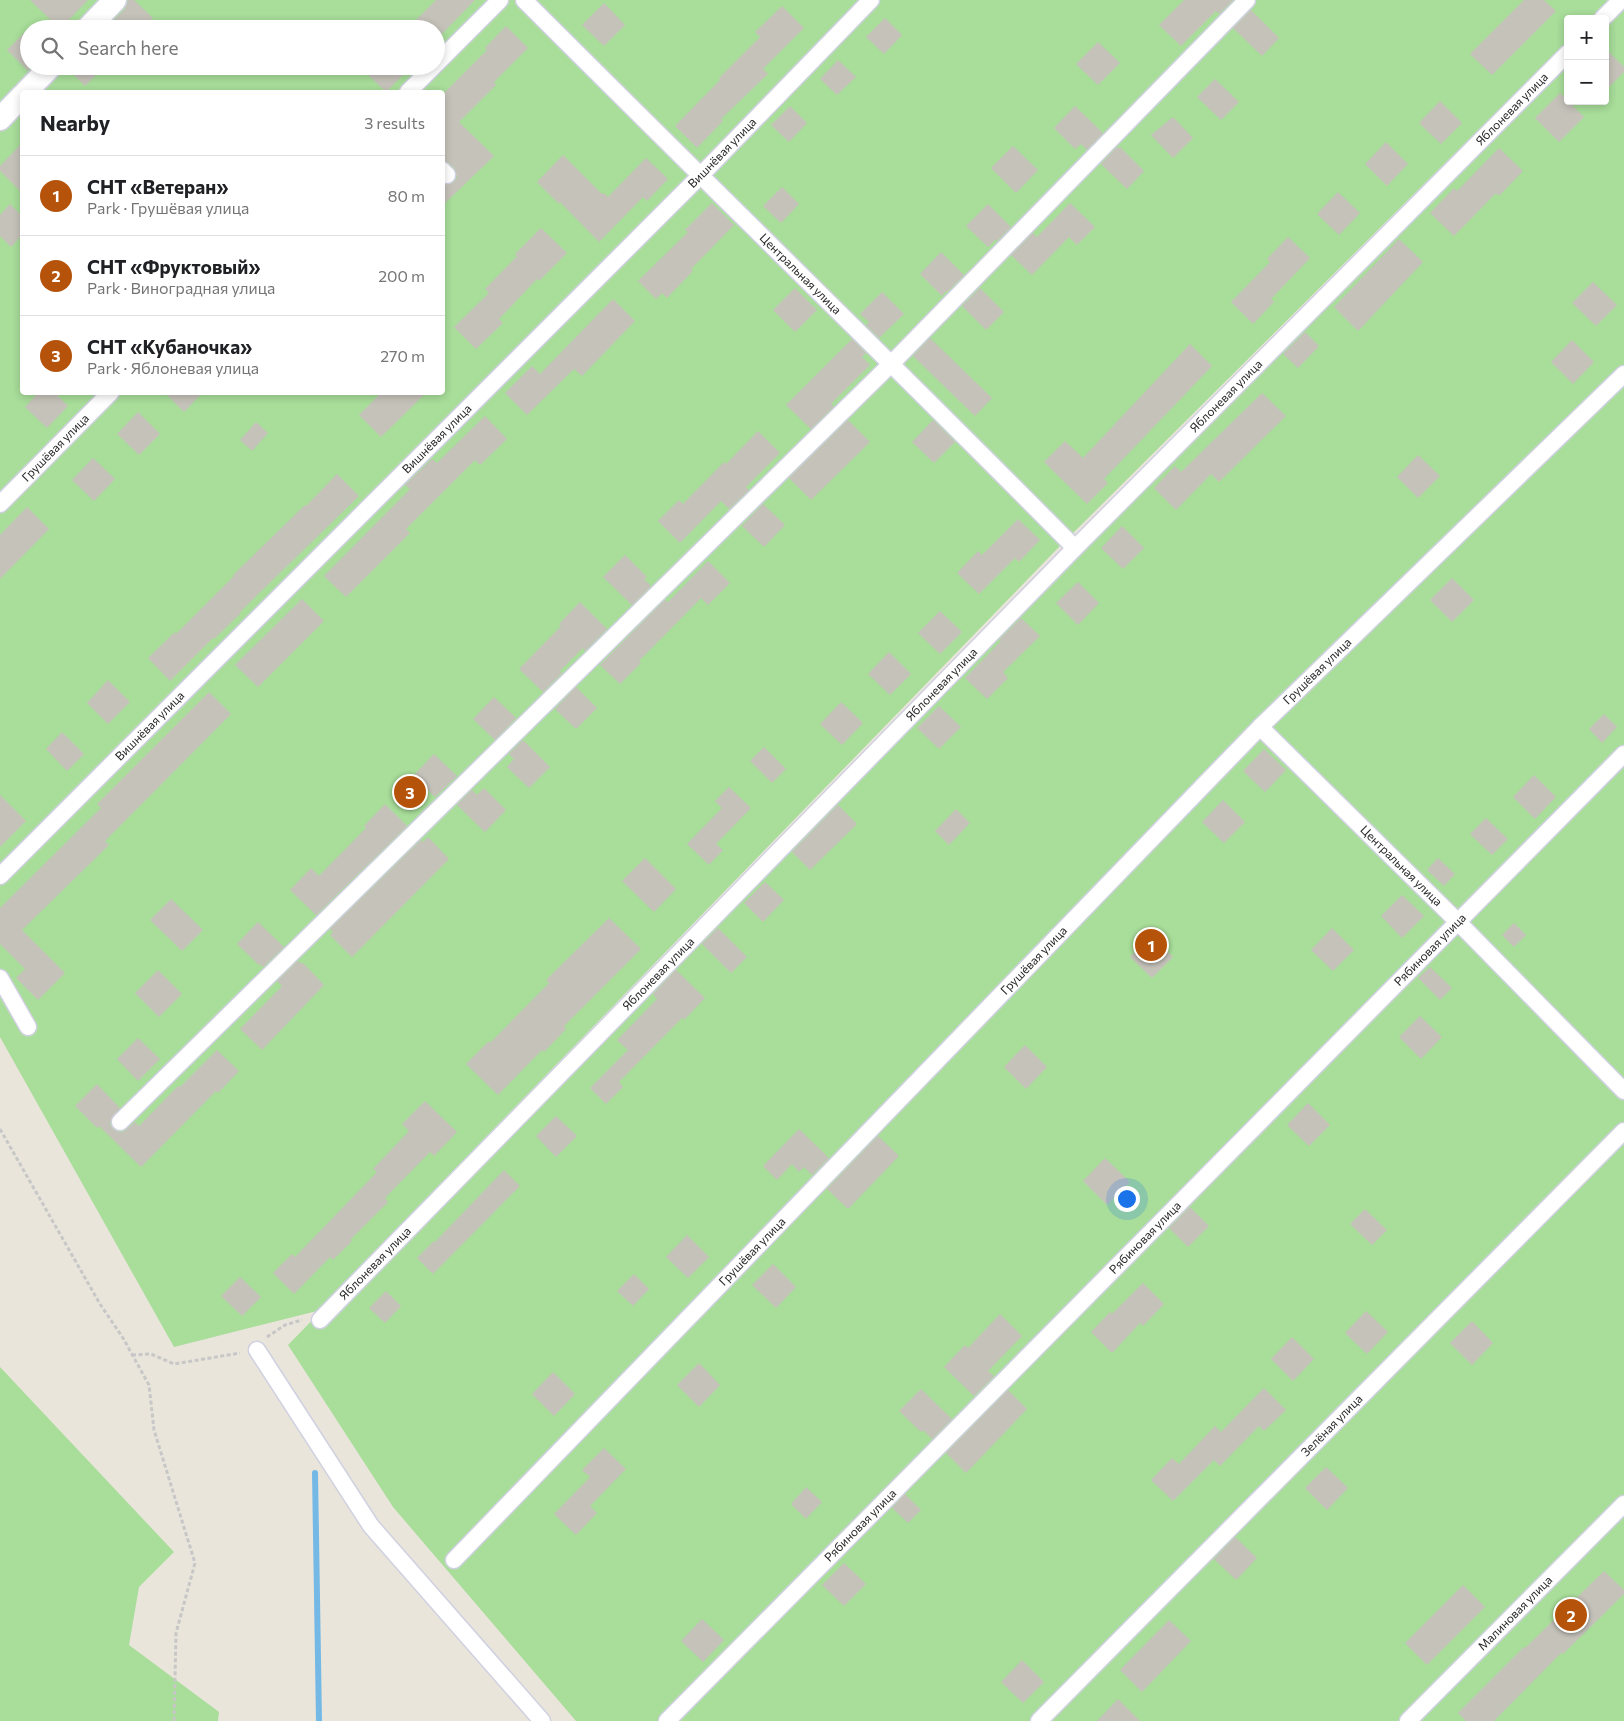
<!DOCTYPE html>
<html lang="en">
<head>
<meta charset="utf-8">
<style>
  :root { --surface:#fff; --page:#f6f6f6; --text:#202124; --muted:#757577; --line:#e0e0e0; --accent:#b45309 }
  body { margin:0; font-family:Commissioner,sans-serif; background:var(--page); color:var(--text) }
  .controls { position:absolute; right:15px; top:15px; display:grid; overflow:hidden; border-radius:5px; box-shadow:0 2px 8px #0003 }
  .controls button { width:45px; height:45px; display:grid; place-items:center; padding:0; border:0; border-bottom:1px solid var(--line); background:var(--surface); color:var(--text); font:25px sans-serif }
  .you { position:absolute; left:1126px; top:1198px; width:18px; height:18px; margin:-12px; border:4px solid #fff; border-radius:50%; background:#1a73e8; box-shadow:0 0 0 8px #1a73e833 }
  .badge { display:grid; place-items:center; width:32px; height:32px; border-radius:50%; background:var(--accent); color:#fff; font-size:16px; font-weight:700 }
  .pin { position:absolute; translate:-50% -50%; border:2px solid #fff; box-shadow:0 1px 5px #0006 }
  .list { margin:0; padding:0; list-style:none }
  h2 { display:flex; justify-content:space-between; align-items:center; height:65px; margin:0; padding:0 20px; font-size:21px }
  h2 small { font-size:16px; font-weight:400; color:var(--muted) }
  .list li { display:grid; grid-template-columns:32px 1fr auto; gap:15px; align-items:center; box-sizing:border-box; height:80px; padding:0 20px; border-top:1px solid var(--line) }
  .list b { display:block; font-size:19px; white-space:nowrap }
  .list p { margin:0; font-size:16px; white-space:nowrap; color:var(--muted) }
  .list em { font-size:16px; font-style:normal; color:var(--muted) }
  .icon { flex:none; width:28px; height:28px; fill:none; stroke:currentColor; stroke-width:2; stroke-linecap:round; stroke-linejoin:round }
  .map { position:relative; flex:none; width:1624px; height:1721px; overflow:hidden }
  .search { position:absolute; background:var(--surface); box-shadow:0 2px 8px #0003; left:20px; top:20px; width:425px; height:55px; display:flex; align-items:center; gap:12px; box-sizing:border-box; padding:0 18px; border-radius:28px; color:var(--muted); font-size:19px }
  .panel { position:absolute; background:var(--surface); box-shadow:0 2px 8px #0003; left:20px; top:90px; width:425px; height:305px; border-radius:5px }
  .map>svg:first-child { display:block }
  .green { fill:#a8dd9a; fill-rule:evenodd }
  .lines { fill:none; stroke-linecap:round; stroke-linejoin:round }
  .stream { stroke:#74b8e6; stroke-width:6 }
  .building { fill:#c5c2ba }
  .street-casing { stroke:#d0d1e0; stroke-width:19 }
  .secondary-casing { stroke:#d0d1e0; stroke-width:25 }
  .path { stroke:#c7c7c7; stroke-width:3; stroke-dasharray:4 2.5; stroke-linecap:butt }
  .street { stroke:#fff; stroke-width:16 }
  .secondary { stroke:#fff; stroke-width:22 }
  .labels { text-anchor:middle; stroke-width:4.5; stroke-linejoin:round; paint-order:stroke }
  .street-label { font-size:12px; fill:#282828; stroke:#fff }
</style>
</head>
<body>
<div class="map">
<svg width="1624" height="1721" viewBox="0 0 1624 1721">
  <rect width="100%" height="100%" fill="#eae5db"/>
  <g class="green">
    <path d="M0,0H1609L1590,19H1568V41L1059,547L317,1311L174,1347L0,1037ZM29,29H436V66H29ZM22,92H442V392H22Z"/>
    <path d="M1624,0V1506L1411,1721H576L393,1507L288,1345L1069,545L1568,45V101H1605V19Z"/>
    <path d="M0,1367L174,1552L139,1587L129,1645L219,1712L218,1721H0Z"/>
    <path d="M1624,1508V1721H1413Z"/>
  </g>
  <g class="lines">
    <path class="stream" d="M315,1473L319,1721"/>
  </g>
  <g class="building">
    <path d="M30,0H88L60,29Z"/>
    <path d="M128,0H134L153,18L142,29H119L112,22L125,9Z"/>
    <path d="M436,0H475L436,40V29H407Z"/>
    <path d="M1184,0H1233L1219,14L1216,11L1181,46L1159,25Z"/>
    <path d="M1524,0H1544L1556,11L1492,75L1470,54Z"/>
    <path d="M604,3L625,25L604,46L582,25Z"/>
    <path d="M782,6L804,28L763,69L768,74L721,119L723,121L697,148L675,126L720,80L719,78L760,37L755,32Z"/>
    <path d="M1251,10L1279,38L1262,56L1233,28Z"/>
    <path d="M885,18L902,35L884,54L866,37Z"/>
    <path d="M506,26L528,48L494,82L496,85L459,122L494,156L442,206V184H450L454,182L457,177L454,168L449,163L442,160V95L487,50L485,48Z"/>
    <path d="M29,28V70L28,71L7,50Z"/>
    <path d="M1098,42L1120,63L1098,85L1076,64Z"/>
    <path d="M1605,48L1624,67V72L1605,91Z"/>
    <path d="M838,60L856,77L837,95L820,79Z"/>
    <path d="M65,66H105L85,86Z"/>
    <path d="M359,66H412L386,92Z"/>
    <path d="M1215,79L1239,102L1221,120L1197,97Z"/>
    <path d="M1560,93L1584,117L1559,142L1535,118Z"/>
    <path d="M1440,101L1462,123L1441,144L1419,123Z"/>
    <path d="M790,106L807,123L789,142L771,125Z"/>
    <path d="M1075,106L1103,133L1087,150L1081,144L1075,149L1054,128Z"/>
    <path d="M1173,117L1193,138L1173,158L1151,135Z"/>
    <path d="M1386,142L1408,164L1387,186L1365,164Z"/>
    <path d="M22,143V193L0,171V166Z"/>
    <path d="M1013,146L1038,170L1016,193L991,168Z"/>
    <path d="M1117,147L1119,148L1120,147L1144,171L1127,189L1101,164Z"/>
    <path d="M1499,148L1523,171L1499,196L1496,193L1454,236L1430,213L1454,188L1457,191Z"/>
    <path d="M563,155L602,194L604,193L608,197L646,158L668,179L647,201L643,197L599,242L560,202L559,204L537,182Z"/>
    <path d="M782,187L799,204L781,223L763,206Z"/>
    <path d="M1338,192L1360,213L1339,235L1317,214Z"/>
    <path d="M712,203L734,225L691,269L693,271L667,298L662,293L656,299L638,281L688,232L685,230Z"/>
    <path d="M1070,203L1095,227L1077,245L1069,237L1032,275L1011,255L1033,233L1037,237Z"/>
    <path d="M10,204L22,216V235L11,247L0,236V215Z"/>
    <path d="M988,204L1011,227L997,241L995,240L988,247L966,226Z"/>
    <path d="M541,228L567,253L539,281L537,279L499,319L503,323L476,349L454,327L489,293L485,289L517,256L515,254Z"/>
    <path d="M1288,237L1310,258L1271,299L1274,302L1253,324L1231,302L1270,262L1267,259Z"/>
    <path d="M1399,239L1423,262L1358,331L1334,307Z"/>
    <path d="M941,252L964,275L947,292L946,291L942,296L920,274Z"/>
    <path d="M1593,282L1617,305L1596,326L1572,303Z"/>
    <path d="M795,288L817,310L795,332L773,310Z"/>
    <path d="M980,288L1004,312L986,330L962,306Z"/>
    <path d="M882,292L904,314L879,338L866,325L869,322L860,314Z"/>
    <path d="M613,299L635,321L582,376L574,369L527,415L505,393L532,366L540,374Z"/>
    <path d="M1305,332L1319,346L1298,368L1283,354Z"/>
    <path d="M930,338L992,398L975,416L913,356Z"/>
    <path d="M852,339L866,353L862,357L870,365L831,404L834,406L811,429L786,405Z"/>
    <path d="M1572,340L1594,362L1573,384L1551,362Z"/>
    <path d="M1190,344L1212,366L1104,479L1108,483L1087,504L1044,462L1065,441L1083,458Z"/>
    <path d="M39,392H54L68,406L47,428L25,407Z"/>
    <path d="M164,392H203L184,412Z"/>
    <path d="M382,392H427L381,437L359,415Z"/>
    <path d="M1262,393L1286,416L1219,482L1211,474L1176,510L1154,488L1175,466L1181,472Z"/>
    <path d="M138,412L160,434L139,455L117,434Z"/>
    <path d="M485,416L507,439L480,465L475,460L406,529L410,533L346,597L324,576L410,489L405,485L432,459L437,463Z"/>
    <path d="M848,420L870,442L811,500L789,478Z"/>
    <path d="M933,420L955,442L934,463L912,442Z"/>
    <path d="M256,422L268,433L252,451L240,440Z"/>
    <path d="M758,431L780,453L746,487L749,490L729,509L721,501L680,543L658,521L679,500L683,504L724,462L726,464Z"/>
    <path d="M1418,455L1440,476L1418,498L1397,477Z"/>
    <path d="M93,458L115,479L94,501L72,480Z"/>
    <path d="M337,474L359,496L240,612L241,613L214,639L213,638L170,681L148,658L175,632L176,634L234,576L233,575L305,505L306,506Z"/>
    <path d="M763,504L785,525L764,547L742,526Z"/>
    <path d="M27,507L49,529L0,579V535Z"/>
    <path d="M1018,519L1040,540L1019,562L1015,558L979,594L957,573L978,551L982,555Z"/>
    <path d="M1122,526L1144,548L1123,569L1101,548Z"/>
    <path d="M625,555L647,577L644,579L651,586L632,605L603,577Z"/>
    <path d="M708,561L730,583L708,605L701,598L639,661L641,663L620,684L600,665L665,600L668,602Z"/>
    <path d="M1452,578L1474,600L1452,622L1430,600Z"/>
    <path d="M1078,582L1099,603L1078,625L1056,603Z"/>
    <path d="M302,599L324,621L258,687L235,665Z"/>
    <path d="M580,602L607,629L585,651L583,648L560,671L562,673L543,692L519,669L561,626L559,624Z"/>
    <path d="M940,611L962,632L940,654L918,633Z"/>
    <path d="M1021,618L1040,636L1003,672L1008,678L987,699L965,678L1001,641L999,640Z"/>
    <path d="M889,652L911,674L890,695L868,674Z"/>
    <path d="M108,680L130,702L108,724L87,703Z"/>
    <path d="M576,687L597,708L576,729L555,709Z"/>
    <path d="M209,692L231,714L105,841L109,845L22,930L65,973L38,1000L16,978L25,969L0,944V908L101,808L97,804Z"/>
    <path d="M494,697L516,718L495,740L473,719Z"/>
    <path d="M841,702L863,723L842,745L820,724Z"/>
    <path d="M939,706L961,727L939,749L917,728Z"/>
    <path d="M1604,714L1617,727L1602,743L1589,729Z"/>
    <path d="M62,732L84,754L67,771L46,749Z"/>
    <path d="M523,740L550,767L529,788L507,767L514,759L509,754Z"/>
    <path d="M764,747L786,769L772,783L750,761Z"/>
    <path d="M1264,749L1286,770L1265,792L1243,771Z"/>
    <path d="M434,754L457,776L435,797L413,776Z"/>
    <path d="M1534,775L1556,797L1535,819L1513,797Z"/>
    <path d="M729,787L751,808L716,844L723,850L709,865L687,844L722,808L715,801Z"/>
    <path d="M484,788L506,810L485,832L457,805L472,790L477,795Z"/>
    <path d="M0,795L26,821L0,847Z"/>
    <path d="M1223,800L1245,822L1224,843L1202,822Z"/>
    <path d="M385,804L407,826L316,915L290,890L311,868L319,876L366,828L364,826Z"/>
    <path d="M838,805L857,824L810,870L792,852Z"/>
    <path d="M956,809L970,823L949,845L935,831Z"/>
    <path d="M1486,818L1508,839L1492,855L1470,834Z"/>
    <path d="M428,837L449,859L352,957L330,935L333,932L330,929L421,840L423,842Z"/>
    <path d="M645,858L676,889L654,912L622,881Z"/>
    <path d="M1438,858L1455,874L1444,886L1427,870Z"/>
    <path d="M765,882L784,900L763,922L744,903Z"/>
    <path d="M1402,895L1424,916L1402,938L1381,916Z"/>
    <path d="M171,899L203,930L182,951L150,920Z"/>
    <path d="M609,918L641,949L564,1026L566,1029L544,1052L542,1050L498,1095L466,1064L489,1041L490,1043L549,983L546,980Z"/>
    <path d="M258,922L284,947L263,967L260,964L259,965L237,944Z"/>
    <path d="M1514,923L1526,935L1514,947L1502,935Z"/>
    <path d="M718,928L747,957L731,973L702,944Z"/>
    <path d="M1332,928L1354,950L1333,971L1311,950Z"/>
    <path d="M1151,935L1173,957L1152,978L1130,957Z"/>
    <path d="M298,961L302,964L303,963L324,985L262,1050L240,1029L282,986L277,981Z"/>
    <path d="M1430,967L1452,988L1440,1000L1418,978Z"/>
    <path d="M158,970L182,994L159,1017L135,993Z"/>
    <path d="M676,970L705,998L684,1020L682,1018L619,1082L623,1087L606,1104L590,1088L628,1050L617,1040L657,999L653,994Z"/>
    <path d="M1420,1016L1442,1037L1421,1059L1399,1037Z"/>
    <path d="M138,1038L160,1059L138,1081L117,1059Z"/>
    <path d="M1025,1045L1047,1067L1026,1089L1004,1067Z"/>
    <path d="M217,1050L239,1071L218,1093L216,1091L141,1167L99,1126L97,1128L75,1106L97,1084L120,1108L111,1119L110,1125L113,1129L118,1132H123L135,1122L139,1126L178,1086L180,1087Z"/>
    <path d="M425,1101L457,1132L434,1156L430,1152L385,1198L388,1202L350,1240L352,1241L333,1260L330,1257L294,1294L273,1273L292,1254L295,1257L377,1172L373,1169L409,1131L402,1124Z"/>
    <path d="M1308,1103L1330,1125L1309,1146L1287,1125Z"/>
    <path d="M556,1116L577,1136L556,1157L536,1136Z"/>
    <path d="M799,1129L829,1158L812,1175L804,1167L799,1172L792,1164L777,1180L763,1166Z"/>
    <path d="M878,1136L899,1156L848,1209L827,1189Z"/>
    <path d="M1105,1158L1130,1182L1107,1205L1083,1181Z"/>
    <path d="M504,1170L520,1186L433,1274L417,1258L434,1241L435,1242Z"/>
    <path d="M1190,1207L1209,1226L1188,1247L1169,1228Z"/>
    <path d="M1365,1209L1387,1230L1372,1245L1350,1224Z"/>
    <path d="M687,1235L709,1257L688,1278L666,1257Z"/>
    <path d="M773,1264L796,1287L776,1308L752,1285Z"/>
    <path d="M634,1274L649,1289L633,1306L617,1291Z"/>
    <path d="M240,1277L261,1297L242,1316L221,1296Z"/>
    <path d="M1143,1283L1164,1304L1143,1326L1140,1323L1112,1353L1091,1332L1110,1312L1112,1314Z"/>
    <path d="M386,1291L401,1306L385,1323L369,1308Z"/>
    <path d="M1366,1311L1388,1332L1367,1354L1345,1333Z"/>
    <path d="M1000,1314L1022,1336L988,1371L994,1376L974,1396L944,1367L965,1345L968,1348Z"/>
    <path d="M1472,1321L1493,1343L1472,1365L1450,1343Z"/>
    <path d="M1292,1337L1314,1359L1293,1381L1271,1359Z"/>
    <path d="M699,1363L720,1385L699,1407L677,1385Z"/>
    <path d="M553,1372L575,1394L554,1416L532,1394Z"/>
    <path d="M1264,1388L1286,1410L1264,1431L1259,1426L1220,1466L1214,1460L1173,1501L1151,1480L1172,1458L1179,1464L1215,1426L1221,1432Z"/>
    <path d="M921,1389L952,1419L932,1439L923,1430L921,1432L899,1411Z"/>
    <path d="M1008,1390L1027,1409L966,1473L946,1453Z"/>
    <path d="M604,1448L626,1469L590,1506L597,1513L576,1535L554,1514L590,1477L582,1470Z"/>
    <path d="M1326,1467L1348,1488L1327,1510L1305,1488Z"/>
    <path d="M806,1487L822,1502L806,1519L791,1504Z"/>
    <path d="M905,1494L921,1510L908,1523L892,1508Z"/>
    <path d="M1235,1537L1257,1558L1236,1580L1214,1559Z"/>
    <path d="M844,1563L866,1584L844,1606L822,1585Z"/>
    <path d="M1604,1571L1624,1590V1594L1563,1654L1561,1653L1494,1721H1466L1458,1713L1524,1647L1525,1648Z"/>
    <path d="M1463,1585L1485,1607L1427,1665L1405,1643Z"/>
    <path d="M702,1619L724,1640L703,1662L681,1641Z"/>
    <path d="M1169,1620L1191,1641L1142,1692L1120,1670Z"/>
    <path d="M1022,1660L1044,1682L1023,1703L1001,1682Z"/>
    <path d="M1118,1699L1140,1721H1097Z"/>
  </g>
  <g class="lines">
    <defs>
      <g id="street">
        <path id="s1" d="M524,0C707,183 893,364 1075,548"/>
        <path d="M1602,19L1621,0"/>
        <path d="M436,64L500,0"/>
        <path d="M408,92L434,66"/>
        <path d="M442,170L447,175"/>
        <path id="s2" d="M0,504L111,392"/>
        <path id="s3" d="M1260,727L1457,921L1624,1091"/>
        <path id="s4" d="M0,876L700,176L871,0"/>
        <path d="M0,978L28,1027"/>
        <path d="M120,1122L892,363L1247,0"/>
        <path id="s5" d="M320,1320L1075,548L1568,53"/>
        <path d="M257,1350L371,1526L542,1721"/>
        <path id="s6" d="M454,1560L1260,727L1624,374"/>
        <path id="s7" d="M667,1721L1624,754"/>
        <path id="s8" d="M1039,1721L1624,1131"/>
        <path id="s9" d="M1408,1721L1624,1504"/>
      </g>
      <g id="secondary">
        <path d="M87,29L115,0"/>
        <path d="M26,92L51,66"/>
        <path d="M0,119L22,96"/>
      </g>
    </defs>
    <use href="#street" class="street-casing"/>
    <use href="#secondary" class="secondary-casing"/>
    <g class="path">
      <path d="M0,1129L100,1304L123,1338L149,1385L154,1430L195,1563L176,1633L174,1721"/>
      <path d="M267,1337L285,1325L302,1320"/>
      <path d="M132,1355L151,1354L174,1364L240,1353"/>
    </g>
    <use href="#street" class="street"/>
    <use href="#secondary" class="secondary"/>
  </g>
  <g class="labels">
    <g class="street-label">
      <text dy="4" stroke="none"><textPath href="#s5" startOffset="1699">Яблоневая улица</textPath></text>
      <text dy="4" stroke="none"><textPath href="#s4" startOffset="1022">Вишнёвая улица</textPath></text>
      <text dy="4" stroke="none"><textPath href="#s1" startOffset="389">Центральная улица</textPath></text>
      <text dy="4" stroke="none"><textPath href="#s5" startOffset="1294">Яблоневая улица</textPath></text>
      <text dy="4" stroke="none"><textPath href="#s4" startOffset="618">Вишнёвая улица</textPath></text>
      <text dy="4" stroke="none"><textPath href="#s2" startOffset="79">Грушёвая улица</textPath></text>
      <text dy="4" stroke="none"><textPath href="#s6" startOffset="1239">Грушёвая улица</textPath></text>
      <text dy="4" stroke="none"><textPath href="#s5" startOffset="889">Яблоневая улица</textPath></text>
      <text dy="4" stroke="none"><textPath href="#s4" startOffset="212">Вишнёвая улица</textPath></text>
      <text dy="4" stroke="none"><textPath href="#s3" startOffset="198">Центральная улица</textPath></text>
      <text dy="4" stroke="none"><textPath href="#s7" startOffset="1085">Рябиновая улица</textPath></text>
      <text dy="4" stroke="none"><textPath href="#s6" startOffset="834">Грушёвая улица</textPath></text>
      <text dy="4" stroke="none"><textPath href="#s5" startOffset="484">Яблоневая улица</textPath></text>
      <text dy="4" stroke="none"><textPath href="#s7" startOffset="680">Рябиновая улица</textPath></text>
      <text dy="4" stroke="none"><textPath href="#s6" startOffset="429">Грушёвая улица</textPath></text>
      <text dy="4" stroke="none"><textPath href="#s5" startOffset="79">Яблоневая улица</textPath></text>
      <text dy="4" stroke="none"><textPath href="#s8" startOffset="416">Зелёная улица</textPath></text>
      <text dy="4" stroke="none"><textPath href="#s7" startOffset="275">Рябиновая улица</textPath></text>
      <text dy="4" stroke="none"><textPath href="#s9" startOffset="152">Малиновая улица</textPath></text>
    </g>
  </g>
</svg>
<div class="controls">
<button>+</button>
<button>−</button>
</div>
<div class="you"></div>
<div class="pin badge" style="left:1151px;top:945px">1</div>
<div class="pin badge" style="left:1571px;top:1615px">2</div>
<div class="pin badge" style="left:410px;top:792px">3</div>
<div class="search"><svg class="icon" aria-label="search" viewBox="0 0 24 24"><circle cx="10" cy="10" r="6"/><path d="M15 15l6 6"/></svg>Search here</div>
<section class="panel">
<h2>Nearby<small>3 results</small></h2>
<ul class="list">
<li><span class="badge">1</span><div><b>СНТ «Ветеран»</b><p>Park · Грушёвая улица</p></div><em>80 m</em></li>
<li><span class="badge">2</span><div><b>СНТ «Фруктовый»</b><p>Park · Виноградная улица</p></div><em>200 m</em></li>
<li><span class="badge">3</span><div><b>СНТ «Кубаночка»</b><p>Park · Яблоневая улица</p></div><em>270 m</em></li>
</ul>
</section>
</div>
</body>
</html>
